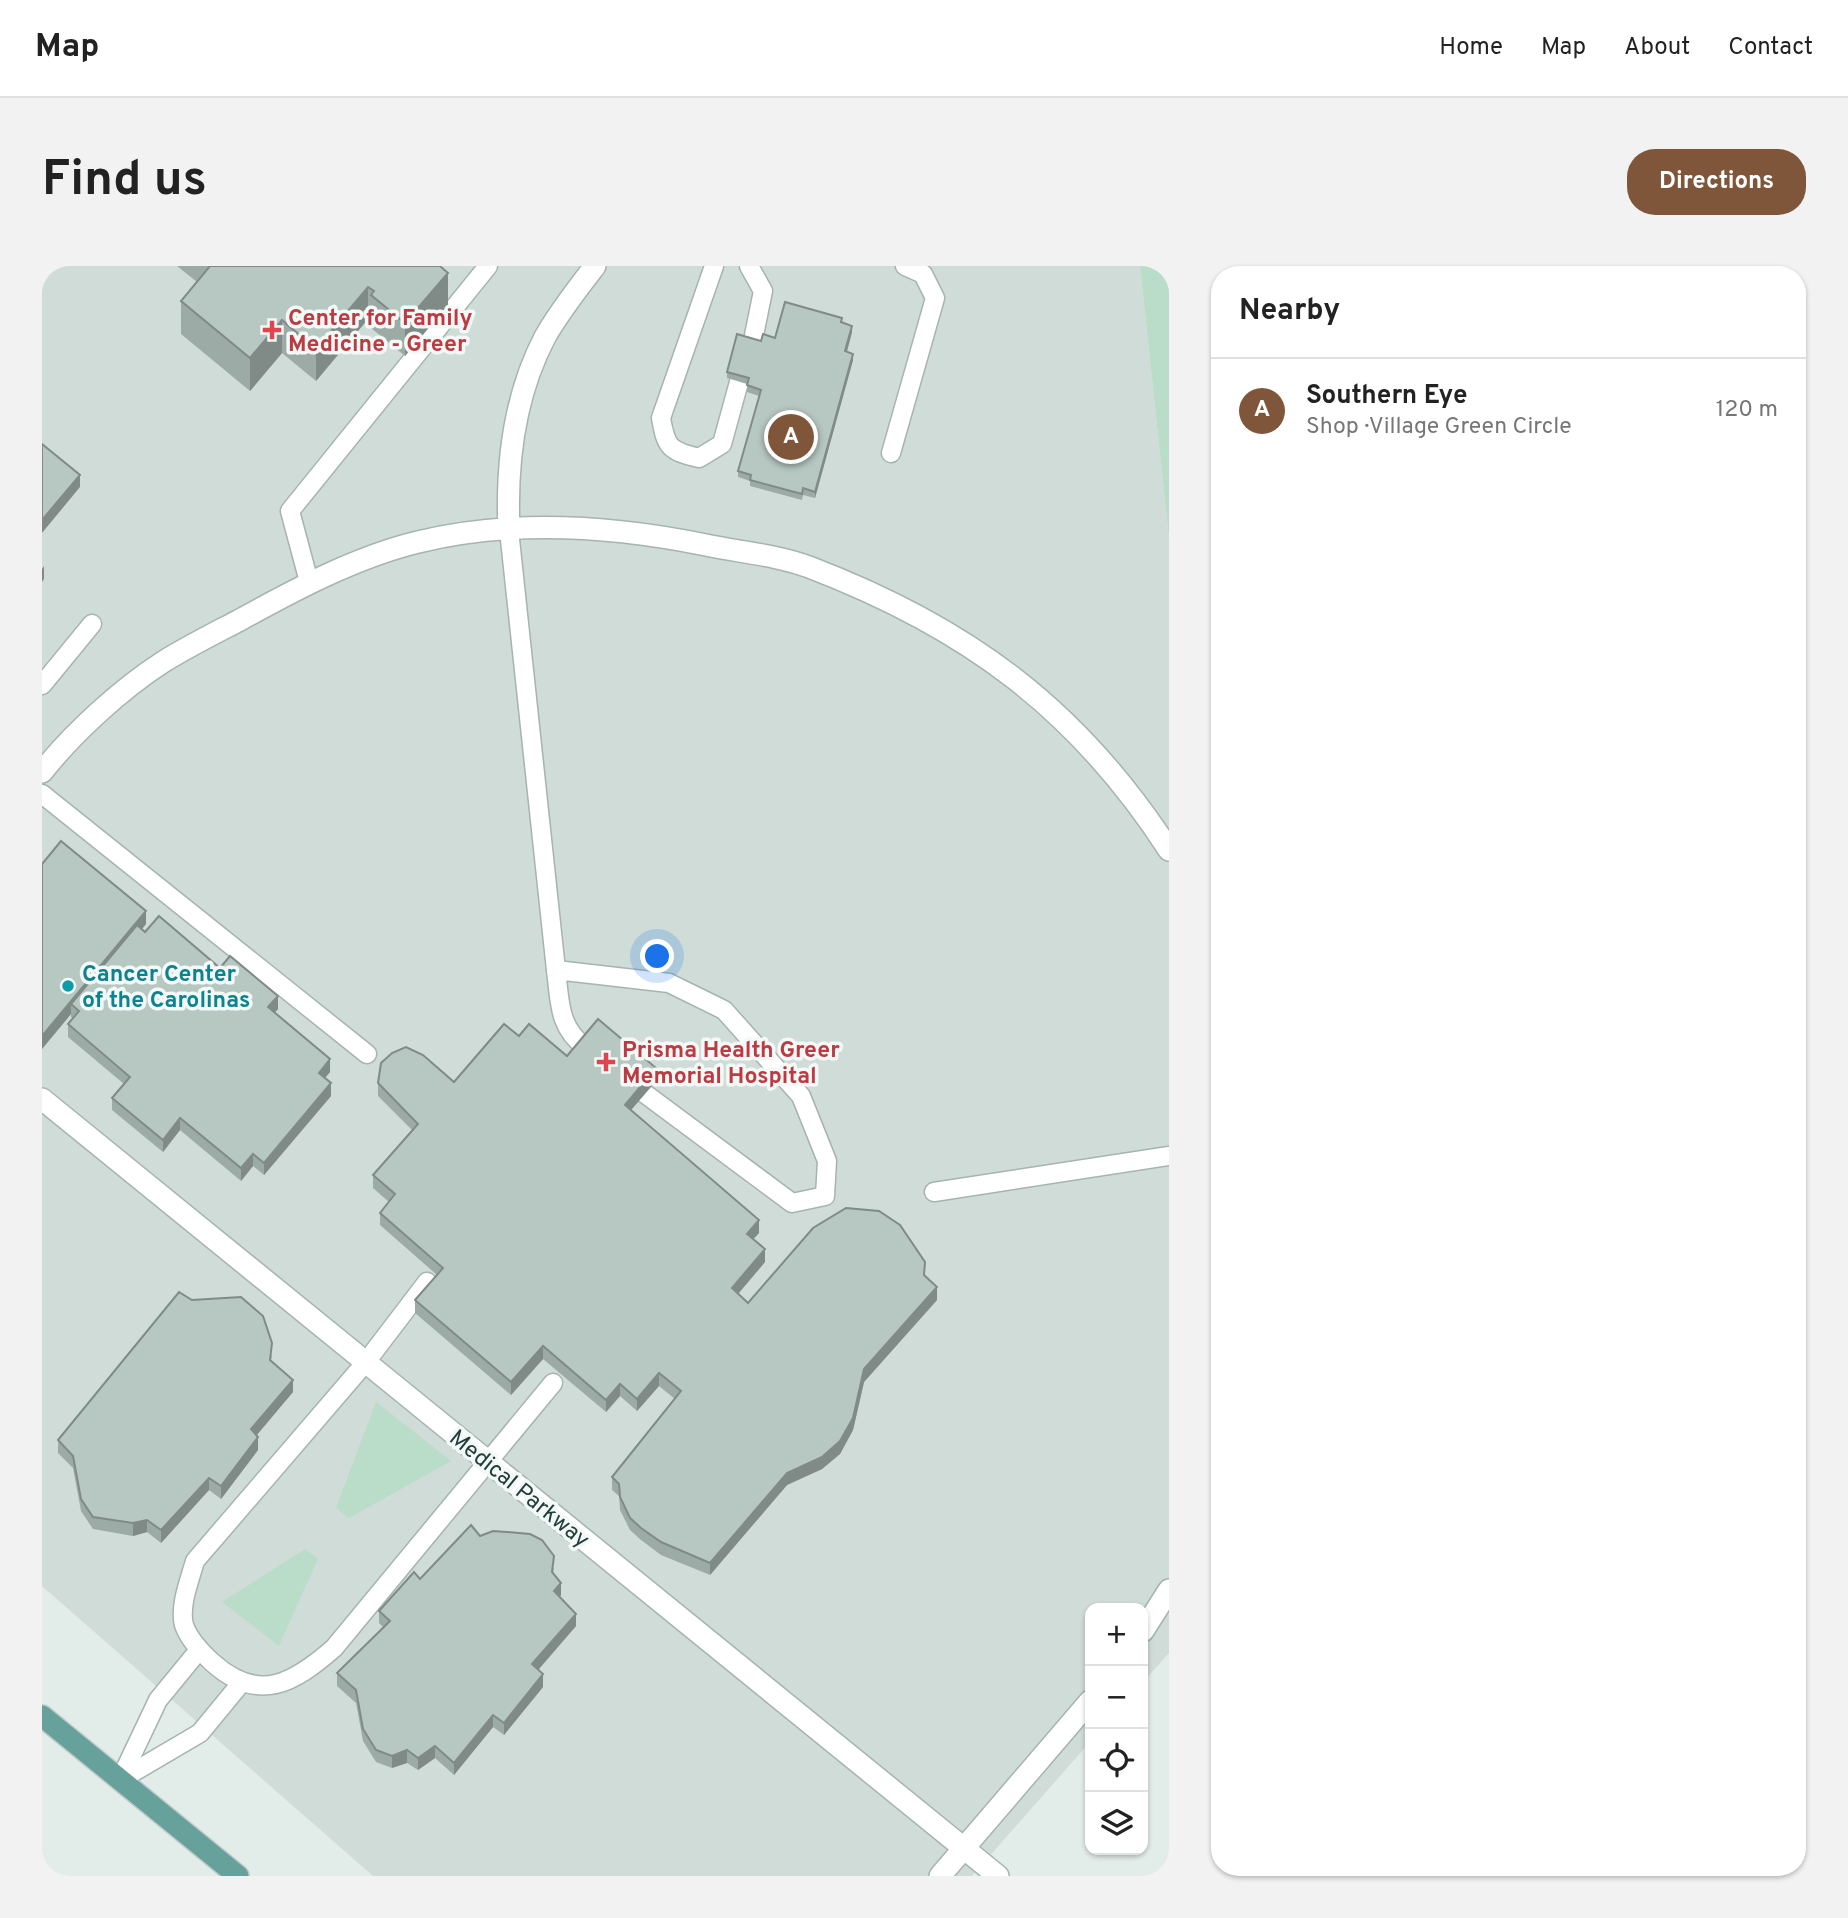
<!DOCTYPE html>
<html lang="en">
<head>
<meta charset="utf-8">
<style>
  :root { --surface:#fff; --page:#f2f2f2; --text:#222; --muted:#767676; --line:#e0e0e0; --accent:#80563b }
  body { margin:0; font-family:Overpass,sans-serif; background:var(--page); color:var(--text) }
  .controls { position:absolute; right:21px; bottom:21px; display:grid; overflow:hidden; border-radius:14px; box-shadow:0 2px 5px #0004 }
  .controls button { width:63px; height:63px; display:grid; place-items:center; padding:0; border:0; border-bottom:2px solid var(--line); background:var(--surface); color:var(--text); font:35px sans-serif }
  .you { position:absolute; left:616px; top:691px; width:24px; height:24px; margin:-18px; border:5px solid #fff; border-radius:50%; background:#1a73e8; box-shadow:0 0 0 10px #1a73e833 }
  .badge { display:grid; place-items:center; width:46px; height:46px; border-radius:50%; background:var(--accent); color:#fff; font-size:23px; font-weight:700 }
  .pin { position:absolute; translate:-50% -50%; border:4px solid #fff; box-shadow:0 2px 7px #0006 }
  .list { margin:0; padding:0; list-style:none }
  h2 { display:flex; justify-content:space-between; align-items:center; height:91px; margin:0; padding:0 28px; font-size:30px }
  h2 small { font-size:23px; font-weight:400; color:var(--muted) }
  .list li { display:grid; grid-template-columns:46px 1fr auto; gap:21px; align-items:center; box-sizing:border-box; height:105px; padding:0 28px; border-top:2px solid var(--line) }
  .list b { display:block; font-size:26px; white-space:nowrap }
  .list p { margin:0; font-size:23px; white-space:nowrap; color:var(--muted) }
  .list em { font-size:23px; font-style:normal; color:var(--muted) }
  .icon { flex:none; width:38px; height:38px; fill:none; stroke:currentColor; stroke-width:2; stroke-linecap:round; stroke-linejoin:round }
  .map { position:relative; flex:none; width:1127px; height:1610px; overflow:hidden; border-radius:28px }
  header { display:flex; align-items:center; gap:42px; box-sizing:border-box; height:98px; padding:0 35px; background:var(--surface); border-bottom:2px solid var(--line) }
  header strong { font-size:33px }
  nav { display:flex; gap:38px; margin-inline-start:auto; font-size:24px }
  .intro { display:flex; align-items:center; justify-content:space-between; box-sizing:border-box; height:168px; padding:0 42px }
  h1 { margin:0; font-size:49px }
  .button { padding:18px 32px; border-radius:28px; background:var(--accent); color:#fff; font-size:24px; font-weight:700 }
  main { display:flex; gap:42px; padding:0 42px }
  aside { flex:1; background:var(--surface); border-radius:28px; box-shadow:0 2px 5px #0004 }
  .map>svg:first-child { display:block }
  .built { fill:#d0dcd8 }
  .green { fill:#baddc9 }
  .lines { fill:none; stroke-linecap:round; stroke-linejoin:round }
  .service-casing { stroke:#a5b4b1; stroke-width:21 }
  .minor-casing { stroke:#a5b4b1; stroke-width:24 }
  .primary-casing { stroke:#c1c9c8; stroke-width:24 }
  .service { stroke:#fff; stroke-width:18 }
  .minor { stroke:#fff; stroke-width:21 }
  .primary { stroke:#66a29b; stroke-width:21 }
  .wall { fill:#9daba7 }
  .shaded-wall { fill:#808b88 }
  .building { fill:#b7c7c2; stroke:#808b88; stroke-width:2 }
  .health-dot { fill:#e0444e; stroke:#f2f9f6; stroke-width:2.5 }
  .culture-dot { fill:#0f9aa8; stroke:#f2f9f6; stroke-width:2.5 }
  .labels { text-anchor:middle; stroke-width:7; stroke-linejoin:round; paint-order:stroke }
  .health-label { font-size:23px; font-weight:bold; fill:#be3a42; stroke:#f2f9f6; text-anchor:start }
  .culture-label { font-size:23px; font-weight:bold; fill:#0d838f; stroke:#f2f9f6; text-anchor:start }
  .street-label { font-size:23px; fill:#223d3a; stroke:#f2f9f6 }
</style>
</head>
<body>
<header>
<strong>Map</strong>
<nav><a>Home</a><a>Map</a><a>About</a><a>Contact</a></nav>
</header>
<div class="intro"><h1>Find us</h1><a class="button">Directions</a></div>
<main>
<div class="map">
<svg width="1127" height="1610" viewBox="0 0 1127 1610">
  <rect width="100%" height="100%" fill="#e2ece9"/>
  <path class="built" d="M0,0H1098L1127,272V1387L1101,1416V1342H1048V1476L930,1610H331L0,1320Z"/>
  <g class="green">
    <path d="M1098,0H1127V272Z"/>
    <path d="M334,1136L409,1195L307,1252L294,1242Z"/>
    <path d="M263,1283L276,1293L237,1380L180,1336Z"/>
  </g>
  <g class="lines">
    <defs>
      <g id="service">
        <path d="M672,0L619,152C624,181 627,185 657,192L680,178L697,116"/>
        <path d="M707,0L721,25L710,79"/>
        <path d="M849,187L893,32L881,8L863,0"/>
        <path d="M467,264L514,704"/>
        <path d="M267,316L248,245L446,0"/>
        <path d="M0,419L50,358"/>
        <path d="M0,528L325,788"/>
        <path d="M543,781C516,761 518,735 514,704L627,717L682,744L759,830L785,895L783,930L750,937L602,827"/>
        <path d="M892,926L1127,890"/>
        <path d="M385,1016L324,1096L153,1295C148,1313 137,1340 142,1359C147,1374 160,1387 171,1397C217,1438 252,1417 292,1382L511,1117"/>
        <path d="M78,1514L158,1467L200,1416"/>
        <path d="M78,1514L116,1434L157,1384"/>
      </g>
      <g id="minor">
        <path d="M467,264C464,198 472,130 503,71C517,46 536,22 553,0"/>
        <path d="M0,506C31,467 79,423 121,396C145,381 171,368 196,355C252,324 314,291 376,276C470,253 571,260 664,279C697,286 735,289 767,301C924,361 1035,442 1127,584"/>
        <path d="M0,833L956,1610"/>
        <path d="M1101,1365L1127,1324"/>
        <path d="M898,1610L1048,1435"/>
      </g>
      <path id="primary" d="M0,1450L196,1610"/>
    </defs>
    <use href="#service" class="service-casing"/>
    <use href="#minor" class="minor-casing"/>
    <use href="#primary" class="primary-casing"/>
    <use href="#service" class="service"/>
    <use href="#minor" class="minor"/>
    <use href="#primary" class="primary"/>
  </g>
  <g class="wall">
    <path d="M135,0H398L406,39L363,90L329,62V55L326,53L274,115L240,87L208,125L139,68V35L155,16Z"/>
    <path d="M800,57L810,66L805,86L811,94L773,232L761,229L760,234L708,220V215L696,211V205L717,130L705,126V118L685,112V106L719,75Z"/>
    <path d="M0,598L104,658L100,663L103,666L178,702L236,743L232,747L288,806L283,812L289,830L222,909L211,900L199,915L138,864L121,886L70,844V832L82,818L26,771V758L31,752L29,751V748L0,783Z"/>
    <path d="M477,770L525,790L614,815L589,844L717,967L711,973L723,996L696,1028L706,1037L883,1009L895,1034L822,1116L811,1164L798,1188L780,1203L745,1219L668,1309L619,1289L599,1274L588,1264L578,1244L577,1230L570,1224V1211L633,1133L617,1120L595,1145L578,1130L564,1146L501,1093L469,1129L373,1047V1034L395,1009L338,959V947L347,936L331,922V909L370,864L336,830V817L412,816Z"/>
    <path d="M230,1089L229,1095L251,1126L214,1169L216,1184L179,1233L167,1224L119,1277L105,1266L91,1270L51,1263L39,1245L31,1202L16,1187V1174Z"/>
    <path d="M438,1270L512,1302L511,1308L519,1329L517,1331L534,1360L496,1404L501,1421L462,1469L451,1461L412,1509L393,1492L376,1504L365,1497L350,1502L334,1496L321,1475L314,1437L295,1420V1407L341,1361L337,1357V1345Z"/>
  </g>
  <g class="shaded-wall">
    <path d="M406,7V39L363,90V57Z"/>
    <path d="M326,21V53L274,115V83Z"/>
    <path d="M240,54V87L208,125V92Z"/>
    <path d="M810,60V66L803,92V85Z"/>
    <path d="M811,88V94L773,232V226Z"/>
    <path d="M38,209V221L0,267V254Z"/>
    <path d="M2,300V313L0,316V303Z"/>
    <path d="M104,645V658L34,742L29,738V748L0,783V770Z"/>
    <path d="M236,730V743L226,754V741Z"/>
    <path d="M288,793V806L277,819V807Z"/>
    <path d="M614,802V815L583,851V839Z"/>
    <path d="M289,817V830L222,909V897Z"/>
    <path d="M138,852V864L121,886V874Z"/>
    <path d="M211,888V900L199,915V902Z"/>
    <path d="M717,954V967L705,980V968Z"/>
    <path d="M723,983V996L690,1035V1022Z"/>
    <path d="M895,1021V1034L822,1116L811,1164L798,1188L780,1203L745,1219L668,1309V1297L822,1103Z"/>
    <path d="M501,1080V1093L469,1129V1116Z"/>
    <path d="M617,1107V1120L595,1145V1133Z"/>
    <path d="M251,1114V1126L209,1176V1163Z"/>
    <path d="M578,1118V1130L564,1146V1134Z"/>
    <path d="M216,1171V1184L179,1233V1220Z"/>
    <path d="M167,1212V1224L119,1277V1264Z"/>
    <path d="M105,1254V1266L91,1270V1257Z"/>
    <path d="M519,1317V1329L512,1338V1325Z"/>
    <path d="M534,1348V1360L490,1411V1398Z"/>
    <path d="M501,1408V1421L462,1469V1457Z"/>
    <path d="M451,1449V1461L412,1509V1497Z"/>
    <path d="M393,1480V1492L376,1504V1492Z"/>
    <path d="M365,1484V1497L350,1502V1490Z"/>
  </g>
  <g class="building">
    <path d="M168,0H398L406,7L363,57L329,29L332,25L326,21L274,83L240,54L208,92L139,35Z"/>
    <path d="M743,36L800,52L799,56L810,60L803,85L811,88L773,226L761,222L760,228L708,214L709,209L696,205L719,124L705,119L707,112L685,106L695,68L719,75L721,68L733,72Z"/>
    <path d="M0,178L38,209L0,254Z"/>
    <path d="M19,575L104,645L0,770V598Z"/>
    <path d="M117,650L178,702L188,690L236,730L226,741L288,793L277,807L289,817L222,897L211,888L199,902L138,852L121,874L70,832L88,811L26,758L37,745L29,738L95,659L103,666Z"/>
    <path d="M556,753L614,802L583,839L717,954L705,968L723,983L690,1022L706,1037L771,962L804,942L837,945L858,959L883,996L882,1009L895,1021L822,1103L811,1152L798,1175L780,1191L745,1207L668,1297L619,1276L599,1262L588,1252L578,1231L577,1218L570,1211L639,1125L617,1107L595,1133L578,1118L564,1134L501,1080L469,1116L373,1034L401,1002L338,947L353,928L331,909L376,858L336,817L339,797L350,787L364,781L381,789L412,816L462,758L477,770L487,758L525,790Z"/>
    <path d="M137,1026L150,1034L199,1031L221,1050L230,1077L228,1094L251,1114L209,1163L216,1171L179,1220L167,1212L119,1264L105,1254L91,1257L51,1251L39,1233L31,1190L16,1174Z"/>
    <path d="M429,1259L438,1270L451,1265L465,1266L488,1268L500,1274L512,1290L510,1306L519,1317L512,1325L534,1348L490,1398L501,1408L462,1457L451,1449L412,1497L393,1480L376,1492L365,1484L350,1490L334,1484L321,1463L314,1424L295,1407L348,1355L337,1345L372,1306L378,1313Z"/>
  </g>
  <g class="health-dot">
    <path d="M226.5 53.5h7v7h7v7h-7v7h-7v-7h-7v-7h7z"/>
    <path d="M560.5 785.5h7v7h7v7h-7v7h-7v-7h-7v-7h7z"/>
  </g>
  <circle class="culture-dot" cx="26" cy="720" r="7"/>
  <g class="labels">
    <g class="health-label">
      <text x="246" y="59">Center for Family<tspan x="246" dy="26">Medicine - Greer</tspan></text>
      <text x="580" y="791">Prisma Health Greer<tspan x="580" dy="26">Memorial Hospital</tspan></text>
    </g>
    <g class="culture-label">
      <text x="40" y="715">Cancer Center<tspan x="40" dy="26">of the Carolinas</tspan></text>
    </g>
    <g class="street-label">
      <text transform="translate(478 1222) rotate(39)" y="8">Medical Parkway</text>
    </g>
  </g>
</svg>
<div class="controls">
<button>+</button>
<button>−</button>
<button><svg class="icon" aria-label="locate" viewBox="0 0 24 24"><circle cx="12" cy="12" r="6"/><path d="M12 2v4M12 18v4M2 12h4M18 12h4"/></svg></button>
<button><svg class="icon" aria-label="layers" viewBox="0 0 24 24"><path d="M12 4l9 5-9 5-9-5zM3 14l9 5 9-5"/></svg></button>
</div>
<div class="you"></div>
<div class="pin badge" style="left:749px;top:171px">A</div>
</div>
<aside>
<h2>Nearby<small></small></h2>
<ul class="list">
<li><span class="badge">A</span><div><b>Southern Eye</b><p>Shop · Village Green Circle</p></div><em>120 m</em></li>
</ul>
</aside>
</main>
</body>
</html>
